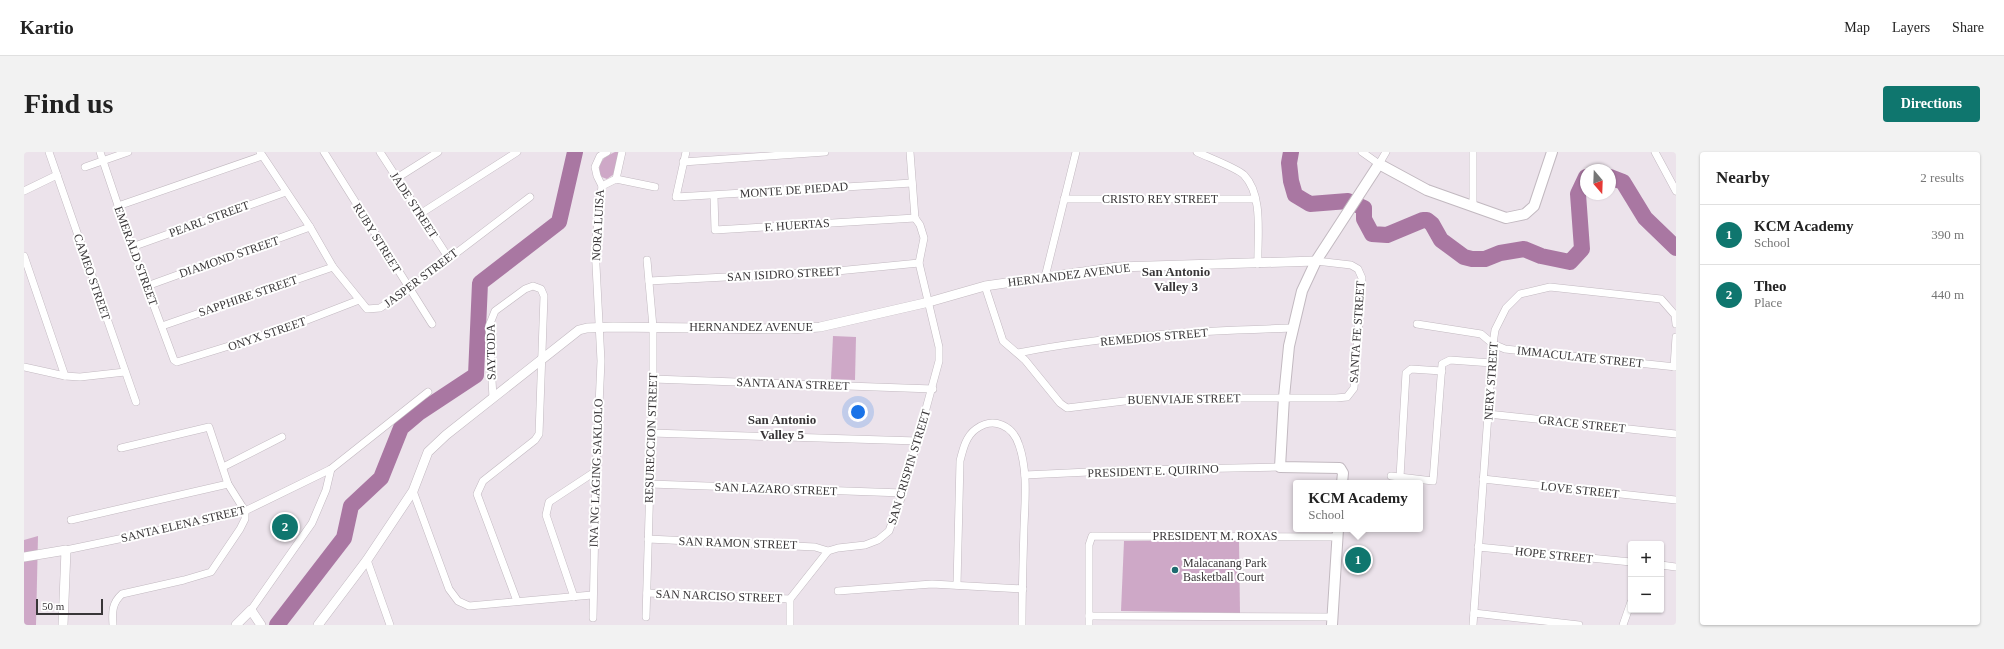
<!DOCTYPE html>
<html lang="en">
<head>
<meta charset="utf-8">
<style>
  :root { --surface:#fff; --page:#f2f2f2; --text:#222; --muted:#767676; --line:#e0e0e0; --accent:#0f766e }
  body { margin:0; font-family:Georgia,serif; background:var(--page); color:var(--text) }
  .controls { position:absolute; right:12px; bottom:12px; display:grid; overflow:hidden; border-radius:4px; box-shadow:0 1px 3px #0004 }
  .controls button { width:36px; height:36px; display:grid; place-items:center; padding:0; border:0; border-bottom:1px solid var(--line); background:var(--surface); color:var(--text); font:20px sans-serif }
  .compass { position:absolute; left:1556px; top:12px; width:36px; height:36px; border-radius:50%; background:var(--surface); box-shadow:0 1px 3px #0004; rotate:161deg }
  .scale { position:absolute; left:12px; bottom:10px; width:67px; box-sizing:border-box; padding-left:4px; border:2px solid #393638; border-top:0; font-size:11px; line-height:14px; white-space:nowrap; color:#393638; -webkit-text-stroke:3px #fff; paint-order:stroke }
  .you { position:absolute; left:834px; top:260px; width:14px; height:14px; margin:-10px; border:3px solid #fff; border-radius:50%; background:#1a73e8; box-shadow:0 0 0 6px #1a73e833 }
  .badge { display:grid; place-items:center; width:26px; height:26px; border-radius:50%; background:var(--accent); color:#fff; font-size:13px; font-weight:700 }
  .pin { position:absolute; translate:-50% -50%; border:2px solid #fff; box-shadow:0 1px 4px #0006 }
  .popup { position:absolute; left:1269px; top:328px; width:130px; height:52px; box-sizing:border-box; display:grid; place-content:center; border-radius:4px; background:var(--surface); filter:drop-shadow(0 1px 3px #0005); font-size:13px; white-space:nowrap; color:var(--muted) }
  .popup b { font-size:15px; color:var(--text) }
  .popup::after { content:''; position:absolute; left:50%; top:100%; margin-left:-8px; border:8px solid transparent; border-top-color:var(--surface) }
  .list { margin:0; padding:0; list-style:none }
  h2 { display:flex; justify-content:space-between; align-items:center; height:52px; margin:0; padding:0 16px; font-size:17px }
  h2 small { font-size:13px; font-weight:400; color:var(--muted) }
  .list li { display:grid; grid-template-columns:26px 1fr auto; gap:12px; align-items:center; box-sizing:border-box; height:60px; padding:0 16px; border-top:1px solid var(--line) }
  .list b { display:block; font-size:15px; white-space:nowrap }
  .list p { margin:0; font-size:13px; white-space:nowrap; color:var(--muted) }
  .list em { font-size:13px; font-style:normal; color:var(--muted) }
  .map { position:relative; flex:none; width:1652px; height:473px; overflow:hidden; border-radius:4px }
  header { display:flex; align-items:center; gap:24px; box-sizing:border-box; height:56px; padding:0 20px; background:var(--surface); border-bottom:1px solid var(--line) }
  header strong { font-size:19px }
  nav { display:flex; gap:22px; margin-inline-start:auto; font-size:14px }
  .intro { display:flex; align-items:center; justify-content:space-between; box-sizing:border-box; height:96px; padding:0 24px }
  h1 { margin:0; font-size:28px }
  .button { padding:10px 18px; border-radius:4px; background:var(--accent); color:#fff; font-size:14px; font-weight:700 }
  main { display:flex; gap:24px; padding:0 24px }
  aside { flex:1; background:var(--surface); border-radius:4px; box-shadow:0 1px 3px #0004 }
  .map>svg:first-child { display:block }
  .green { fill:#cea8c7 }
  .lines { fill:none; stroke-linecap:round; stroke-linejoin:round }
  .river { stroke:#a977a2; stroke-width:16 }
  .minor-casing { stroke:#c2b9c0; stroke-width:8 }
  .tertiary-casing { stroke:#c2b9c0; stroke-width:10 }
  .secondary-casing { stroke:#c2b9c0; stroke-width:12 }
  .minor { stroke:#fff; stroke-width:7 }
  .tertiary { stroke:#fff; stroke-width:9 }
  .secondary { stroke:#fff; stroke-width:10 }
  .poi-dot { fill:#1e6b70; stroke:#fff; stroke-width:1.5 }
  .labels { text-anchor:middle; stroke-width:4; stroke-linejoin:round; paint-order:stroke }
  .street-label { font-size:12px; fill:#393638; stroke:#fff }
  .poi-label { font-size:12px; fill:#393638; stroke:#fff; text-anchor:start }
  .neighbourhood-label { font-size:13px; font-weight:bold; fill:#393638; stroke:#fff }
</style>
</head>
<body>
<header>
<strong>Kartio</strong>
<nav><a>Map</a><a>Layers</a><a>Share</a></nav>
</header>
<div class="intro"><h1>Find us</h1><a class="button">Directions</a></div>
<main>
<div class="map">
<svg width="1652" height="473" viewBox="0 0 1652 473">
  <rect width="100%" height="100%" fill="#ece3eb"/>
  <g class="green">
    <path d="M591,0H595L590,22L583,27L575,24C574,10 579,5 591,0Z"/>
    <path d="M809,184L832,185L831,228L807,227Z"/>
    <path d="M14,384L12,473H0V388Z"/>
    <path d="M1215,388L1216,461L1097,459L1100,389Z"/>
  </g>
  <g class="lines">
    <g class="river">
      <path d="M1267,0L1265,11L1267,29L1271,43L1286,52L1324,49L1340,56V67L1348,82L1363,83L1399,68H1403L1408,72L1417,88L1440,105L1448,107H1461L1476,101L1500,97L1517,104L1546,110L1558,97L1554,42L1562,25"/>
      <path d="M1586,25L1599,30L1621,66L1652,96"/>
      <path d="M253,473L320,386L327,354L357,326L377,276L396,260L452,223L456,131L535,70L551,0"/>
    </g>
    <defs>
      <g id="minor">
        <path d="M25,0L112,250"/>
        <path d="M76,0L108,95L150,208L153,210L260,177L335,148"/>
        <path d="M236,0L286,75L309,115L343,157L356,156L385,137L506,45"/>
        <path d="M300,0L408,172"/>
        <path d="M356,0L424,105"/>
        <path d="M662,0L652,45L888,31"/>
        <path d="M886,0L891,66"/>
        <path d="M1173,0C1183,5 1213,16 1220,23C1240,44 1233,85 1234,112"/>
        <path d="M1338,0L1355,12L1362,0"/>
        <path d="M1631,0L1652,39"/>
        <path d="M659,10L801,0"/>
        <path d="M61,15L104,0"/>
        <path d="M373,26L414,0"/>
        <path d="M592,27L598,0"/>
        <path d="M578,34L592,27L631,35"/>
        <path d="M0,39L33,23"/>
        <path d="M690,44L691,78L891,66"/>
        <path d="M1040,47H1231"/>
        <path d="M94,54L238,4"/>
        <path d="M1449,55V0"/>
        <path d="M396,62L493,0"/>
        <path d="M108,95L262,40"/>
        <path d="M0,104L41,224"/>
        <path d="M1021,125L1052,0"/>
        <path d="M625,129L813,119L895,111"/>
        <path d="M123,134L286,75"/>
        <path d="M961,134L979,189L1001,208L1036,251L1043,256L1125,246H1312L1323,245L1330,236L1338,126L1334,117L1327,113L1292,109"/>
        <path d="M1393,172L1457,182L1469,192L1481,197L1652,215"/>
        <path d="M138,174L309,115"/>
        <path d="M994,201C1084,183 1176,179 1268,176"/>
        <path d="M0,215L41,224L56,225L101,220"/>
        <path d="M1650,215L1652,185"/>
        <path d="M629,227L909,237"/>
        <path d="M469,246L465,174L471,159L501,137L509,134L517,137L520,144L515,282L511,288L459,329L453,342L493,449"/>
        <path d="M1464,262L1652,282"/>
        <path d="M627,281L894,289"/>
        <path d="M199,315L258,285"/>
        <path d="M1001,323L1107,318L1256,315"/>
        <path d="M1367,324L1409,329L1418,212L1426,208L1468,211"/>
        <path d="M1376,325L1382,221L1387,217L1418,219"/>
        <path d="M1459,327L1652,348"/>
        <path d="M626,332L879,341"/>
        <path d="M389,339L425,437L434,449L445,454L568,443"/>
        <path d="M47,368L204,332"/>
        <path d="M624,387L791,395L804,399"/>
        <path d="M1454,395L1607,410"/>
        <path d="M42,398L186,368L221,359L307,317L404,240"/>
        <path d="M343,408L366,473"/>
        <path d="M1637,413L1652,415"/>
        <path d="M933,433L936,309C939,297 942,284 952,277C970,264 989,274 995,293C1004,319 1001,348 1000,375C999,408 998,440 998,473"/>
        <path d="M814,439L908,432L999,437"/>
        <path d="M623,441L766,447"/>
        <path d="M550,445L522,363L525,350L572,319"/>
        <path d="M227,458L288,371L302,338L307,317"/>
        <path d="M1450,461L1555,473"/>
        <path d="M1065,464L1309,465"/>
        <path d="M622,465L629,227V175L623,108"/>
        <path d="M569,466L572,319L577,209L571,94L578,34L573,24L571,15L576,4L583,0"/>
        <path d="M89,473C88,460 88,451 98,442L160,428L187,420L216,377L221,367V359L204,332L185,275L97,296"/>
        <path d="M766,473V447L804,399L814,396L841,393L854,388L865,379L879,341L915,209V195L895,111L900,86L896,73L891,66"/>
        <path d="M1065,473V393L1068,384L1313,385"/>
        <path d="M1449,473L1469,192L1471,178L1482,156L1496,142L1526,135L1637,147L1651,163L1652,172"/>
        <path d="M1599,473L1607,450"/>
      </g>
      <g id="tertiary">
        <path d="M0,405L42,398L39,473"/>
        <path d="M212,473L227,458L237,473"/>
        <path d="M294,473L343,408L389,339L404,300L422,283L555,178L563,176L589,175L766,177L796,175L905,150L961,134L1094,115L1292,109"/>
      </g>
      <g id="secondary">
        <path d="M1318,331L1319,321L1316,316L1256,315L1260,245L1265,194L1278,139L1292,109L1355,12L1403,38L1482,66L1501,62L1510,54L1528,0"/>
        <path d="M1308,473L1314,377"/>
      </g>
    </defs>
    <use href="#minor" class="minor-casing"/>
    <use href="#tertiary" class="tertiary-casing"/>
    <use href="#secondary" class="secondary-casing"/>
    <use href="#minor" class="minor"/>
    <use href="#tertiary" class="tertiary"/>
    <use href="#secondary" class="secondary"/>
  </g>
  <circle class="poi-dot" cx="1151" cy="418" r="4"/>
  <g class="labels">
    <g class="street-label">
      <text transform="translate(770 38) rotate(-4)" y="4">MONTE DE PIEDAD</text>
      <text x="1136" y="51">CRISTO REY STREET</text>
      <text transform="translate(390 53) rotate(57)" y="4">JADE STREET</text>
      <text transform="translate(185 67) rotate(-20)" y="4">PEARL STREET</text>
      <text transform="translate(574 73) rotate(-87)" y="4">NORA LUISA</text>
      <text transform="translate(773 73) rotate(-4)" y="4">F. HUERTAS</text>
      <text transform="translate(353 86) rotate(58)" y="4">RUBY STREET</text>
      <text transform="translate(112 104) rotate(70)" y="4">EMERALD STREET</text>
      <text transform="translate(205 105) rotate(-19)" y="4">DIAMOND STREET</text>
      <text transform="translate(760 122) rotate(-3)" y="4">SAN ISIDRO STREET</text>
      <text transform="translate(1045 123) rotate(-7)" y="4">HERNANDEZ AVENUE</text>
      <text transform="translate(68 125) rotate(71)" y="4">CAMEO STREET</text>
      <text transform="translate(397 126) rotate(-37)" y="4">JASPER STREET</text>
      <text transform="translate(224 144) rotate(-19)" y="4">SAPPHIRE STREET</text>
      <text x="727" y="179">HERNANDEZ AVENUE</text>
      <text transform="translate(1333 180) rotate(-86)" y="4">SANTA FE STREET</text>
      <text transform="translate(243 182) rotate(-19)" y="4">ONYX STREET</text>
      <text transform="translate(1130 185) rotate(-5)" y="4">REMEDIOS STREET</text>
      <text transform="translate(467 200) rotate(-91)" y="4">SAYTODA</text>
      <text transform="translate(1556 205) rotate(6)" y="4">IMMACULATE STREET</text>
      <text transform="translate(1467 229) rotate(-86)" y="4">NERY STREET</text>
      <text transform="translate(769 232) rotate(2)" y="4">SANTA ANA STREET</text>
      <text transform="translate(1160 247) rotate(-1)" y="4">BUENVIAJE STREET</text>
      <text transform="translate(1558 272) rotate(6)" y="4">GRACE STREET</text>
      <text transform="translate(627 286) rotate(-88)" y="4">RESURECCION STREET</text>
      <text transform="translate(885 315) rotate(-73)" y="4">SAN CRISPIN STREET</text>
      <text transform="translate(1129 319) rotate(-2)" y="4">PRESIDENT E. QUIRINO</text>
      <text transform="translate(572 321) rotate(-88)" y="4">INA NG LAGING SAKLOLO</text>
      <text transform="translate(752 337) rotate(2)" y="4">SAN LAZARO STREET</text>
      <text transform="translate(1556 338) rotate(6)" y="4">LOVE STREET</text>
      <text transform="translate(159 372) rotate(-13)" y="4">SANTA ELENA STREET</text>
      <text x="1191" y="388">PRESIDENT M. ROXAS</text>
      <text transform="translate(714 391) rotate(2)" y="4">SAN RAMON STREET</text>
      <text transform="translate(1530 403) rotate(6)" y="4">HOPE STREET</text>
      <text transform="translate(695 444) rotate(2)" y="4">SAN NARCISO STREET</text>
    </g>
    <g class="poi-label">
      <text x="1159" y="415">Malacanang Park<tspan x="1159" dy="14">Basketball Court</tspan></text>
    </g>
    <g class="neighbourhood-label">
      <text x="1152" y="124">San Antonio<tspan x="1152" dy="15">Valley 3</tspan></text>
      <text x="758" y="272">San Antonio<tspan x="758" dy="15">Valley 5</tspan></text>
    </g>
  </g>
</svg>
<div class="controls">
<button>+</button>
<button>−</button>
</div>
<svg class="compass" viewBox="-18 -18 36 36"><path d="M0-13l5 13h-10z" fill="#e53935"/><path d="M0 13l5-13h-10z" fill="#767676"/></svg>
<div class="scale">50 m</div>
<div class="you"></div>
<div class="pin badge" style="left:1334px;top:408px">1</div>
<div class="popup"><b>KCM Academy</b>School</div>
<div class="pin badge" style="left:261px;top:375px">2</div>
</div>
<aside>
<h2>Nearby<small>2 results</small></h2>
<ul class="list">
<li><span class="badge">1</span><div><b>KCM Academy</b><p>School</p></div><em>390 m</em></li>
<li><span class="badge">2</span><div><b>Theo</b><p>Place</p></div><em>440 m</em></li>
</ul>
</aside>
</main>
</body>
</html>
